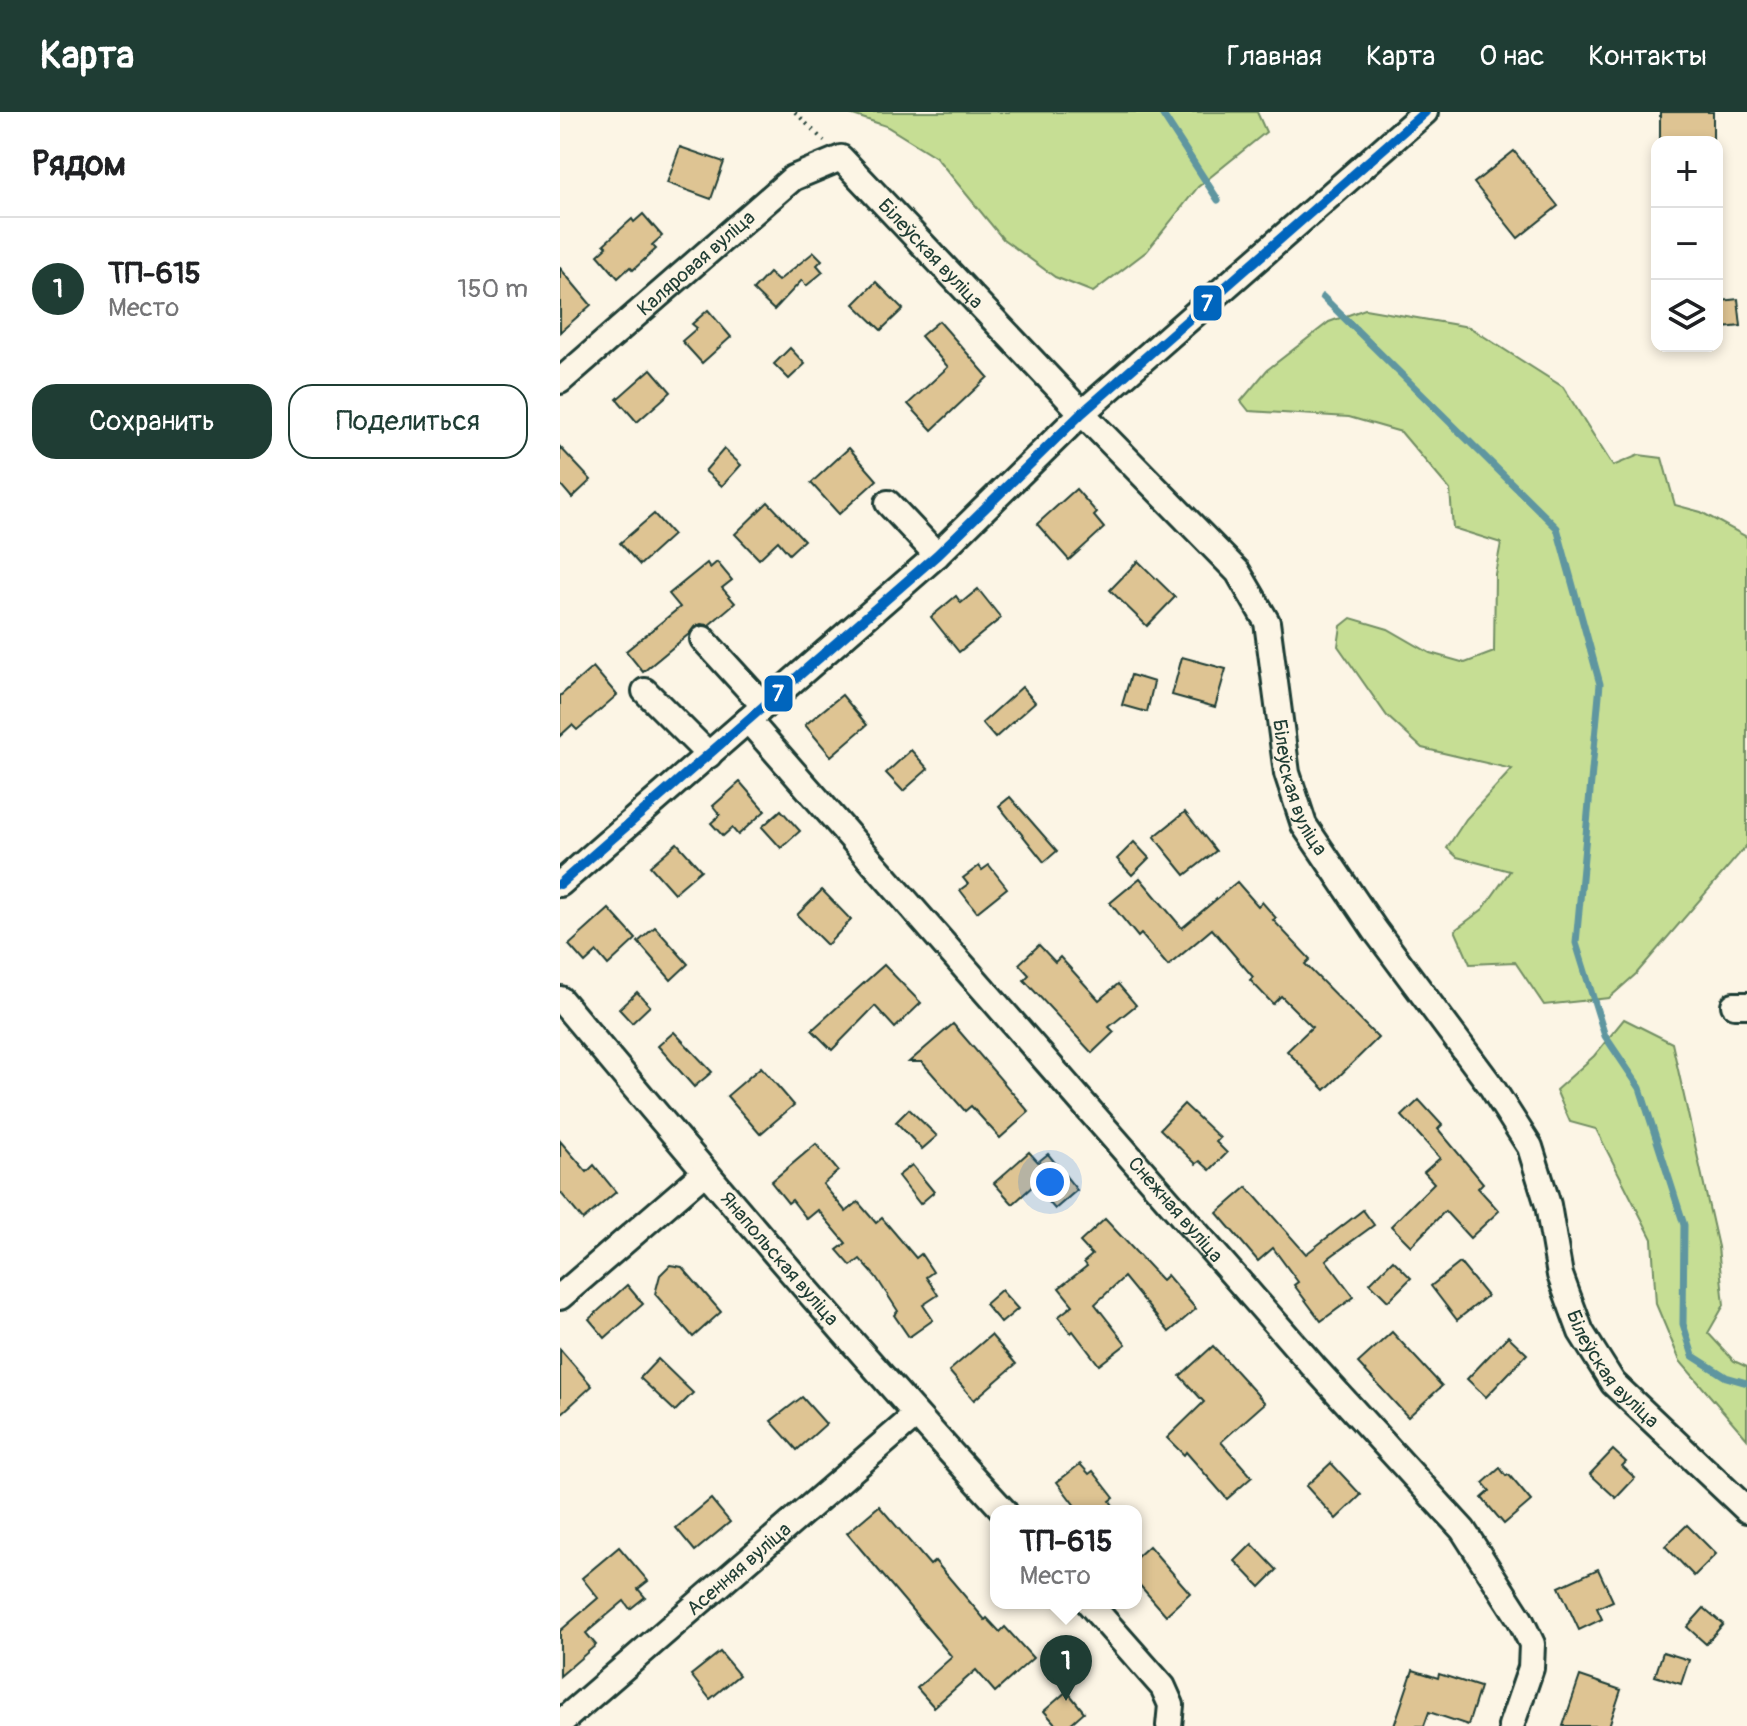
<!DOCTYPE html>
<html lang="ru">
<head>
<meta charset="utf-8">
<style>
  :root { --surface:#fff; --page:#f2f2f2; --text:#202124; --muted:#757577; --line:#e0e0e0; --accent:#1f3d34 }
  body { margin:0; font-family:Pangolin,sans-serif; background:var(--page); color:var(--text) }
  .controls { position:absolute; right:24px; top:24px; display:grid; overflow:hidden; border-radius:16px; box-shadow:0 4px 12px #0003 }
  .controls button { width:72px; height:72px; display:grid; place-items:center; padding:0; border:0; border-bottom:2px solid var(--line); background:var(--surface); color:var(--text); font:40px sans-serif }
  .you { position:absolute; left:490px; top:1070px; width:28px; height:28px; margin:-20px; border:6px solid #fff; border-radius:50%; background:#1a73e8; box-shadow:0 0 0 12px #1a73e833 }
  .badge { display:grid; place-items:center; width:52px; height:52px; border-radius:50%; background:var(--accent); color:#fff; font-size:26px; font-weight:700 }
  .pin { position:absolute; translate:-50% -66px; filter:drop-shadow(0 2px 4px #0008) }
  .pin::after { content:''; position:absolute; top:42px; width:28px; height:24px; background:inherit; clip-path:polygon(0 0,100% 0,50% 100%) }
  .popup { position:absolute; left:430px; top:1393px; width:152px; height:104px; box-sizing:border-box; display:grid; place-content:center; border-radius:16px; background:var(--surface); filter:drop-shadow(0 2px 6px #0005); font-size:26px; white-space:nowrap; color:var(--muted) }
  .popup b { font-size:30px; color:var(--text) }
  .popup::after { content:''; position:absolute; left:50%; top:100%; margin-left:-16px; border:16px solid transparent; border-top-color:var(--surface) }
  .list { margin:0; padding:0; list-style:none }
  h2 { display:flex; justify-content:space-between; align-items:center; height:104px; margin:0; padding:0 32px; font-size:34px }
  h2 small { font-size:26px; font-weight:400; color:var(--muted) }
  .list li { display:grid; grid-template-columns:52px 1fr auto; gap:24px; align-items:center; box-sizing:border-box; height:144px; padding:0 32px; border-top:2px solid var(--line) }
  .list b { display:block; font-size:30px; white-space:nowrap }
  .list p { margin:0; font-size:26px; white-space:nowrap; color:var(--muted) }
  .list em { font-size:26px; font-style:normal; color:var(--muted) }
  .actions { display:flex; gap:16px; padding:24px 32px }
  .actions a { flex:1; padding:18px 0; border:2px solid var(--accent); border-radius:24px; text-align:center; font-size:28px; color:var(--accent) }
  .actions .main { background:var(--accent); color:#fff }
  .icon { flex:none; width:44px; height:44px; fill:none; stroke:currentColor; stroke-width:2; stroke-linecap:round; stroke-linejoin:round }
  .map { position:relative; flex:none; width:1187px; height:1614px; overflow:hidden }
  header { display:flex; align-items:center; gap:48px; box-sizing:border-box; height:112px; padding:0 40px; background:var(--accent); color:#fff }
  header strong { font-size:38px }
  nav { display:flex; gap:44px; margin-inline-start:auto; font-size:28px }
  main { display:flex }
  aside { flex:1; background:var(--surface) }
  .map>svg:first-child { display:block }
  .green { fill:#c6de94; stroke:#728e64; stroke-width:2 }
  .lines { fill:none; stroke-linecap:round; stroke-linejoin:round }
  .stream { stroke:#5e96a0; stroke-width:7 }
  .building { fill:#dec493; stroke:#1f3d34; stroke-width:2 }
  .minor-casing { stroke:#1f3d34; stroke-width:30 }
  .path { stroke:#1f3d34; stroke-width:4; stroke-dasharray:2 6; stroke-linecap:butt }
  .minor { stroke:#fcf5e5; stroke-width:24 }
  .bus-1-casing { stroke:#fcf5e5; stroke-width:16 }
  .bus-1 { stroke:#0065bd; stroke-width:10 }
  .labels { text-anchor:middle; stroke-width:6; stroke-linejoin:round; paint-order:stroke }
  .street-label { font-size:20px; fill:#1f3d34; stroke:#fcf5e5 }
  .line-badge { stroke:#fcf5e5; stroke-width:3 }
  .badge-label { font-size:22px; text-anchor:middle; font-weight:bold; fill:#fff }
</style>
</head>
<body>
<header>
<strong>Карта</strong>
<nav><a>Главная</a><a>Карта</a><a>О нас</a><a>Контакты</a></nav>
</header>
<main>
<aside>
<h2>Рядом<small></small></h2>
<ul class="list">
<li><span class="badge">1</span><div><b>ТП-615</b><p>Место</p></div><em>150 m</em></li>
</ul>
<div class="actions"><a class="main">Сохранить</a><a>Поделиться</a></div>
</aside>
<div class="map">
<svg width="1187" height="1614" viewBox="0 0 1187 1614">
  <rect width="100%" height="100%" fill="#fcf5e5"/>
  <filter id="ink" filterUnits="userSpaceOnUse"><feTurbulence type="fractalNoise" baseFrequency=".0125" numOctaves="2"/><feDisplacementMap in="SourceGraphic" scale="16" xChannelSelector="R" yChannelSelector="G"/><feConvolveMatrix kernelMatrix="1 2 1 2 8 2 1 2 1" color-interpolation-filters="sRGB"/></filter>
  <g filter="url(#ink)">
    <g class="green">
      <path d="M284,0H697L706,20L638,75L587,139L533,180L495,165L443,127L376,45L326,14Z"/>
      <path d="M805,197L909,215L1003,275L1053,354L1079,343L1102,346L1115,393L1141,400L1187,425V733L1076,862L1049,886L984,893L955,850L910,852L895,818L923,797L950,759L897,745L887,736L906,707L952,657L862,636L827,604L778,534L781,514L791,506L828,517L870,541L905,551L934,540L935,462L941,431L893,416L890,378L841,320L789,305L689,299L681,289L707,258L769,210Z"/>
      <path d="M1064,907L1112,931L1158,1135L1164,1193L1148,1221L1174,1249L1187,1255V1327L1120,1249L1096,1192L1092,1127L1036,1017L1010,1010L996,978L1034,944Z"/>
    </g>
    <g class="lines">
      <g class="stream">
        <path d="M601,0L658,88"/>
        <path d="M763,185L997,416L1040,572L1016,831L1045,924L1080,976L1124,1113L1123,1212L1133,1244L1166,1265L1187,1271"/>
      </g>
    </g>
    <g class="building">
      <rect x="1100" y="0" width="53" height="30"/>
      <path d="M120,35L164,50L151,87L107,71Z"/>
      <path d="M954,39L998,94L958,126L914,71Z"/>
      <path d="M83,102L102,124L92,133L96,137L73,158L70,155L58,166L38,143L47,135L44,132L72,107L74,110Z"/>
      <path d="M254,140L262,148L257,153L263,160L246,174L242,168L214,198L193,178L209,161L218,169Z"/>
      <path d="M0,156L31,193L0,220Z"/>
      <path d="M316,170L343,197L321,218L294,192Z"/>
      <path d="M1178,187L1181,214L1163,216L1161,189Z"/>
      <path d="M148,198L171,225L142,251L122,229L137,216L132,212Z"/>
      <path d="M379,209L428,265L372,318L348,292L388,255L361,224Z"/>
      <path d="M230,236L245,252L229,267L214,252Z"/>
      <path d="M91,257L111,280L77,310L57,287Z"/>
      <path d="M0,335L31,368L12,386L0,372Z"/>
      <path d="M289,336L317,368L279,402L251,371Z"/>
      <path d="M164,337L181,353L162,374L145,359Z"/>
      <path d="M516,377L537,401L534,404L544,416L509,448L477,412Z"/>
      <path d="M208,390L244,428L229,442L218,429L199,447L175,422Z"/>
      <path d="M94,402L113,423L80,453L60,431Z"/>
      <path d="M578,449L615,485L587,514L550,478Z"/>
      <path d="M157,450L172,468L162,476L175,491L149,513L141,512L134,515L129,522L83,560L66,539L120,495L109,482L147,451L150,456Z"/>
      <path d="M418,477L441,506L399,540L371,505L396,484L401,491Z"/>
      <path d="M622,545L666,557L655,595L612,583Z"/>
      <path d="M33,555L57,583L17,618L12,613L0,624V584Z"/>
      <path d="M571,563L594,570L587,600L562,593Z"/>
      <path d="M462,575L475,590L435,626L422,611Z"/>
      <path d="M282,583L307,613L271,644L245,613Z"/>
      <path d="M351,638L368,657L343,679L326,661Z"/>
      <path d="M180,670L205,699L178,723L172,716L163,724L151,711L160,703L153,694Z"/>
      <path d="M450,685L497,739L484,750L439,694Z"/>
      <path d="M221,698L240,719L221,736L202,715Z"/>
      <path d="M625,700L656,739L625,763L594,725Z"/>
      <path d="M574,730L589,746L572,763L557,747Z"/>
      <path d="M117,731L141,758L114,781L90,754Z"/>
      <path d="M429,753L447,776L417,800L400,778L408,772L403,766L419,754L422,758Z"/>
      <path d="M580,766L622,816L677,770L698,794L702,790L716,806L713,808L750,847L745,852L818,926L765,978L727,939L752,915L721,884L713,892L690,868L693,865L652,817L608,854L581,822L578,825L550,791Z"/>
      <path d="M262,778L291,808L267,833L237,803Z"/>
      <path d="M49,797L76,827L48,853L37,840L25,851L9,833Z"/>
      <path d="M95,815L128,852L111,868L78,830Z"/>
      <path d="M479,833L495,850L500,845L539,888L558,872L576,893L549,915L554,920L532,941L464,868L469,863L459,852Z"/>
      <path d="M324,853L361,891L335,916L315,894L272,938L252,918Z"/>
      <path d="M77,880L90,894L72,911L59,897Z"/>
      <path d="M393,912L469,1000L440,1026L411,994L405,999L362,950H349Z"/>
      <path d="M114,920L152,960L134,975L98,934Z"/>
      <path d="M201,955L234,993L200,1022L167,984Z"/>
      <path d="M859,988L882,1013L878,1017L923,1071L918,1076L939,1099L910,1126L885,1099L851,1134L831,1114L874,1071L864,1060L880,1046L842,1004Z"/>
      <path d="M624,992L660,1026L656,1030L667,1041L650,1058L640,1049L636,1052L600,1017Z"/>
      <path d="M349,997L377,1024L362,1037L336,1010Z"/>
      <path d="M0,1029L27,1060L34,1053L56,1080L23,1108L0,1080Z"/>
      <path d="M256,1032L278,1059L263,1072L286,1100L298,1090L316,1111L322,1106L356,1146L361,1142L373,1160L366,1165L378,1183L363,1193L373,1208L349,1225L334,1203L338,1199L316,1165L300,1147L291,1154L277,1138L286,1131L258,1098L247,1107L232,1088L228,1091L211,1070Z"/>
      <path d="M469,1040L478,1050L488,1042L517,1078L495,1097L474,1073L453,1092L434,1071Z"/>
      <path d="M352,1053L374,1080L360,1092L338,1064Z"/>
      <path d="M687,1075L746,1142L803,1098L814,1113L766,1148L794,1185L761,1209L734,1173L738,1170L713,1136L698,1149L657,1101Z"/>
      <path d="M545,1107L602,1168L607,1163L636,1197L609,1220L564,1165L535,1192L566,1232L539,1253L513,1219L511,1221L498,1205L513,1193L499,1176L527,1154L524,1150L532,1143L520,1130Z"/>
      <path d="M833,1148L851,1166L828,1189L810,1171Z"/>
      <path d="M900,1151L927,1184L897,1208L871,1174Z"/>
      <path d="M110,1153L122,1155L161,1200L133,1225L95,1182L100,1163Z"/>
      <path d="M67,1173L83,1192L45,1226L29,1207Z"/>
      <path d="M441,1178L458,1197L441,1211L425,1192Z"/>
      <path d="M832,1220L882,1274L848,1305L798,1251Z"/>
      <path d="M431,1223L456,1252L414,1288L389,1259Z"/>
      <path d="M948,1224L967,1242L926,1285L907,1267Z"/>
      <path d="M653,1234L705,1291L661,1330L692,1365L667,1387L626,1340L624,1343L607,1326L644,1290L620,1264Z"/>
      <path d="M0,1237L32,1274L0,1303Z"/>
      <path d="M98,1247L133,1281L115,1299L80,1266Z"/>
      <path d="M242,1285L266,1312L237,1338L211,1309Z"/>
      <path d="M1053,1338L1066,1350L1062,1354L1075,1366L1056,1386L1030,1362Z"/>
      <path d="M771,1351L801,1383L776,1407L746,1374Z"/>
      <path d="M520,1352L529,1362L533,1359L554,1386L550,1389L557,1399H519L497,1370Z"/>
      <path d="M940,1356L946,1364L949,1363L971,1389L944,1412L922,1386L930,1379L923,1371Z"/>
      <path d="M151,1387L170,1410L135,1439L116,1416Z"/>
      <path d="M319,1394L370,1453L375,1449L425,1508L427,1506L440,1520L445,1515L473,1546L435,1580L416,1558L374,1595L357,1576L392,1545L287,1421Z"/>
      <path d="M1127,1413L1156,1442L1134,1464L1105,1434Z"/>
      <path d="M692,1432L717,1458L700,1475L675,1449Z"/>
      <path d="M589,1434L630,1481L606,1503L576,1469V1446Z"/>
      <path d="M59,1435L88,1469L78,1477L85,1485L70,1497L64,1489L26,1521L36,1533L0,1564V1519L38,1486L22,1466Z"/>
      <path d="M1038,1457L1053,1489L1037,1496L1042,1507L1019,1518L999,1475Z"/>
      <path d="M1144,1496L1163,1512L1146,1532L1127,1515Z"/>
      <path d="M160,1540L179,1563L150,1587L131,1563Z"/>
      <path d="M1103,1540L1129,1548L1121,1572L1095,1564Z"/>
      <path d="M853,1558L878,1566L879,1562L920,1575L908,1613L869,1600L864,1614H834Z"/>
      <path d="M1020,1564L1061,1578L1049,1614H1003Z"/>
      <path d="M507,1579L524,1600L508,1614H497L484,1599Z"/>
    </g>
    <g class="lines">
      <defs>
        <g id="minor">
          <path id="s1" d="M0,269L233,66L281,46L522,301L678,460L707,510L727,661L744,713L815,818L931,974L970,1035L988,1093L1000,1163L1021,1220L1053,1271L1187,1398"/>
          <path d="M328,391L377,443"/>
          <path d="M143,527L204,594"/>
          <path d="M85,579L149,643"/>
          <path id="s2" d="M188,608L753,1254L903,1418L960,1507L972,1532L971,1556L951,1614"/>
          <path d="M0,772L377,443L522,301L865,0"/>
          <path id="s3" d="M0,887C145,1060 291,1233 444,1399"/>
          <path d="M1174,893H1187"/>
          <path d="M0,1185L145,1060"/>
          <path d="M529,1491L603,1575L611,1593L609,1614"/>
          <path id="s4" d="M0,1611L356,1303"/>
        </g>
      </defs>
      <use href="#minor" class="minor-casing"/>
      <path class="path" d="M235,0L264,29"/>
      <use href="#minor" class="minor"/>
      <defs>
        <path id="bus-1" d="M0,772L377,443L522,301L865,0"/>
      </defs>
      <use href="#bus-1" class="bus-1-casing"/>
      <use href="#bus-1" class="bus-1"/>
    </g>
  </g>
  <g class="labels">
    <g class="street-label">
      <text dy="7" stroke="none"><textPath href="#s1" startOffset="492">Білеўская вуліца</textPath></text>
      <text dy="7" stroke="none"><textPath href="#s1" startOffset="180">Каляровая вуліца</textPath></text>
      <text dy="7" stroke="none"><textPath href="#s1" startOffset="1162">Білеўская вуліца</textPath></text>
      <text dy="7" stroke="none"><textPath href="#s2" startOffset="650">Снежная вуліца</textPath></text>
      <text dy="7" stroke="none"><textPath href="#s3" startOffset="340">Янапольская вуліца</textPath></text>
      <text dy="7" stroke="none"><textPath href="#s1" startOffset="1834">Білеўская вуліца</textPath></text>
      <text dy="7" stroke="none"><textPath href="#s4" startOffset="236">Асенняя вуліца</textPath></text>
    </g>
  </g>
  <g class="line-badge">
    <rect x="632" y="172" width="31" height="38" rx="8" fill="#0065bd"/>
    <rect x="203" y="562" width="31" height="39" rx="8" fill="#0065bd"/>
  </g>
  <g class="badge-label">
    <text x="647" y="199">7</text>
    <text x="218" y="589">7</text>
  </g>
</svg>
<div class="controls">
<button>+</button>
<button>−</button>
<button><svg class="icon" aria-label="layers" viewBox="0 0 24 24"><path d="M12 4l9 5-9 5-9-5zM3 14l9 5 9-5"/></svg></button>
</div>
<div class="you"></div>
<div class="pin badge" style="left:506px;top:1589px">1</div>
<div class="popup"><b>ТП-615</b>Место</div>
</div>
</main>
</body>
</html>
